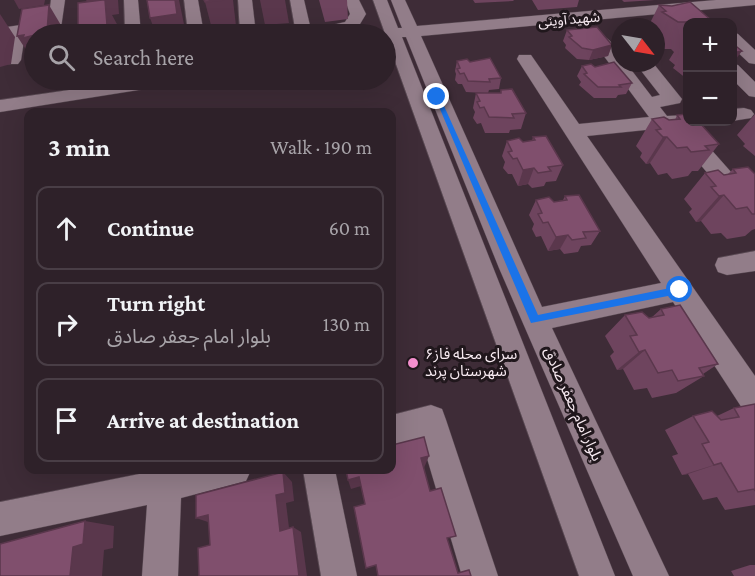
<!DOCTYPE html>
<html lang="en">
<head>
<meta charset="utf-8">
<style>
  :root { --surface:#2e2129; --page:#3a2e35; --text:#f1f3f6; --muted:#a7a3a8; --line:#493e46 }
  body { margin:0; font-family:"Crimson Pro","Noto Sans Arabic",serif; background:var(--page); color:var(--text) }
  .controls { position:absolute; right:18px; top:18px; display:grid; overflow:hidden; border-radius:12px; box-shadow:0 6px 24px #0002 }
  .controls button { width:54px; height:54px; display:grid; place-items:center; padding:0; border:0; border-bottom:2px solid var(--line); background:var(--surface); color:var(--text); font:30px sans-serif }
  .compass { position:absolute; left:611px; top:18px; width:54px; height:54px; border-radius:50%; background:var(--surface); box-shadow:0 6px 24px #0002; rotate:121deg }
  .stop { position:absolute; width:18px; height:18px; margin:-14px; border:4px solid #1a73e8; border-radius:50%; background:#fff }
  .stop.end { background:#1a73e8; border-color:#fff; box-shadow:0 2px 6px #0008 }
  .list { margin:0; padding:0; list-style:none }
  h2 { display:flex; justify-content:space-between; align-items:center; height:78px; margin:0; padding:0 24px; font-size:26px }
  h2 small { font-size:20px; font-weight:400; color:var(--muted) }
  .list li { display:grid; grid-template-columns:39px 1fr auto; gap:18px; align-items:center; box-sizing:border-box; height:84px; margin:0 12px 12px; padding:0 12px; border:2px solid var(--line); border-radius:12px }
  .list b { display:block; font-size:22px; white-space:nowrap }
  .list p { margin:0; font-size:20px; white-space:nowrap; color:var(--muted) }
  .list em { font-size:20px; font-style:normal; color:var(--muted) }
  .icon { flex:none; width:33px; height:33px; fill:none; stroke:currentColor; stroke-width:2; stroke-linecap:round; stroke-linejoin:round }
  .map { position:relative; flex:none; width:755px; height:576px; overflow:hidden }
  .search { position:absolute; background:var(--surface); box-shadow:0 6px 24px #0002; left:24px; top:24px; width:372px; height:66px; display:flex; align-items:center; gap:15px; box-sizing:border-box; padding:0 21px; border-radius:33px; color:var(--muted); font-size:22px }
  .panel { position:absolute; background:var(--surface); box-shadow:0 6px 24px #0002; left:24px; top:108px; width:372px; height:366px; border-radius:12px }
  .map>svg:first-child { display:block }
  .lines { fill:none; stroke-linecap:round; stroke-linejoin:round }
  .minor-casing { stroke:#574851; stroke-width:1 }
  .minor { fill:#927d89; fill-rule:evenodd }
  .wall { fill:#6e445e }
  .shaded-wall { fill:#5a374c }
  .building { fill:#804f6d; stroke:#5a374c; stroke-width:1.5 }
  .route { fill:#1a73e8 }
  .poi-dot { fill:#f690cf; stroke:#20171c; stroke-width:2 }
  .labels { text-anchor:middle; stroke-width:6; stroke-linejoin:round; paint-order:stroke }
  .far-street-label { font-size:14px; fill:#f8ebf2; stroke:#20171c }
  .poi-label { font-size:15px; fill:#f8ebf2; stroke:#20171c; text-anchor:start }
  .street-label { font-size:15px; fill:#f8ebf2; stroke:#20171c }
</style>
</head>
<body>
<div class="map">
<svg width="755" height="576" viewBox="0 0 755 576">
  <rect width="100%" height="100%" fill="#3e2c37"/>
  <g class="lines">
    <defs>
      <g id="minor">
        <path d="M51,0H65L61,28L25,34L21,60L18,64H6L3,60L9,37L0,38V28L48,21Z"/>
        <path d="M124,0H138L141,34H125Z"/>
        <path d="M184,0H198L204,34H188Z"/>
        <path d="M238,0H252L256,34H240Z"/>
        <path d="M290,0H304L311,30L345,22L350,14L345,0H359L366,14L357,29L333,34H296Z"/>
        <path d="M373,0H387L398,28H402L391,0H405L417,26L716,0H755V5L421,36L542,307L661,283L517,59L519,55H531L579,124L649,117L592,40L600,35C611,38 620,52 620,63H626L652,97L660,95L635,63H653L682,99L680,103L660,107L667,116L688,115V122H693L684,126L587,136L755,376V416L744,411L673,302L552,328L669,576H633L499,268L406,37H402L615,576H579Z"/>
        <path d="M732,32L738,34L755,50V64L749,63L732,47Z"/>
        <path d="M732,64L738,65L755,82V97L749,96L732,79Z"/>
        <path d="M138,80H179L170,85L0,112V100Z"/>
        <path d="M744,108L751,110L754,114L751,118L732,121V109Z"/>
        <path d="M685,127L692,128L755,199V223L747,220L678,138L675,133L678,128Z"/>
        <path d="M755,251V271L727,275L718,272L715,265L718,258Z"/>
        <path d="M431,405L442,409L446,420L498,576H462L421,438L392,445V415Z"/>
        <path d="M159,470H251L246,481L181,498L178,576H142L147,505L0,536V502Z"/>
        <path d="M303,470H335L357,576H321Z"/>
      </g>
    </defs>
    <use href="#minor" class="minor-casing"/>
    <use href="#minor" class="minor"/>
  </g>
  <g class="wall">
    <path d="M319,0H347L348,19L325,22Z"/>
    <path d="M473,0H514L513,1L475,3Z"/>
    <path d="M532,0H579L577,7L538,10Z"/>
    <path d="M622,0H655L624,2Z"/>
    <path d="M659,5L711,20L709,22H687V79L673,68L675,65L669,60L674,52L671,49H663L656,44V27H648Z"/>
    <path d="M567,30L612,45L608,56L589,60L577,59L565,48L566,45L563,41Z"/>
    <path d="M457,61L470,62L501,78L499,89L489,90L488,93H500L501,90L526,113L521,129L510,130L509,133H485L481,123L477,124L473,118L475,112L473,108L476,93H484L466,92L462,84H458L455,80L456,74L455,71Z"/>
    <path d="M582,66L595,67L632,83L626,94L618,95L616,98H594L579,85L581,82L577,76Z"/>
    <path d="M755,114V156L743,146L745,144L737,135Z"/>
    <path d="M677,115L719,144L698,171H692L688,176L672,179L667,173L658,175L650,163L646,164L640,157L642,153L636,146L652,119L669,120H675Z"/>
    <path d="M533,137L563,165L556,181L546,182L544,186L532,188L528,184L518,186L512,174H508L503,168L505,162L502,156L507,141L523,142L532,141Z"/>
    <path d="M733,169L755,174V229L752,230L745,236L727,239L721,233L711,234L701,221L696,222L689,212L692,209L684,199L705,173L724,175L728,174Z"/>
    <path d="M565,196L600,231L591,245L581,246L578,252L564,254L560,249L548,251L541,236L536,237L532,229L534,224L529,215L536,200L554,202L563,200Z"/>
    <path d="M661,309L718,364L703,374L704,376L676,393L652,398L647,388L634,390L623,369L617,370L610,356L614,352L605,336L625,315L651,318Z"/>
    <path d="M755,404V505L725,510L717,497L703,500L688,474L682,475L672,456L678,454L665,430L693,416H717L734,408Z"/>
    <path d="M750,565H755V576H734L731,571Z"/>
  </g>
  <g class="shaded-wall">
    <path d="M14,0H45L44,5L19,9Z"/>
    <path d="M86,0H118L119,14L112,15L118,26V34H81L78,30L95,17Z"/>
    <path d="M175,0H179L186,34H156L150,18Z"/>
    <path d="M224,0H233L236,26L212,29L205,2Z"/>
    <path d="M260,0H285L289,23L265,25Z"/>
    <path d="M49,5L65,32L64,34H35Z"/>
    <path d="M0,14L15,37L11,64L0,67Z"/>
    <path d="M24,35H34V62L17,36Z"/>
    <path d="M612,45L608,56L589,60L593,50Z"/>
    <path d="M742,51L732,64V53Z"/>
    <path d="M663,137H667L650,163L646,164Z"/>
    <path d="M534,168L528,184L518,186L523,170Z"/>
    <path d="M724,195L701,221L696,222L719,196Z"/>
    <path d="M568,235L560,249L548,251L556,237Z"/>
    <path d="M645,350L623,369L617,370L639,352Z"/>
    <path d="M429,456L424,468L417,470L421,458Z"/>
    <path d="M721,463L688,474L682,475L714,465Z"/>
    <path d="M283,472L292,482L294,501L286,503L290,536L280,531L276,495Z"/>
    <path d="M359,477L361,486L351,489L348,480Z"/>
    <path d="M208,515L214,524L196,518Z"/>
    <path d="M85,521L114,526L113,548L104,550L102,576H70L73,547Z"/>
    <path d="M293,527L301,532L307,576H299Z"/>
  </g>
  <g class="building">
    <path d="M102,0H105L107,25L84,31V29L78,30V3Z"/>
    <path d="M147,0H175L177,14L150,18Z"/>
    <path d="M204,0H224L205,2Z"/>
    <path d="M690,2L711,20L700,22H687V23L686,22H678L662,12L666,11L659,5L672,6Z"/>
    <path d="M49,5L47,32L23,38L24,35L17,36L22,9Z"/>
    <path d="M597,27L612,45L593,50L582,48L569,37L572,36L567,30Z"/>
    <path d="M732,43L742,51L732,53Z"/>
    <path d="M490,58L501,78L489,79L490,82L468,81L464,73L460,74L457,69L460,68L457,61L467,59L470,62Z"/>
    <path d="M614,62L632,83L619,85L621,87H598L584,74L587,73L582,66L591,64L595,67Z"/>
    <path d="M512,89L526,113L512,114L514,118L489,117L484,107L480,108L477,102L480,101L476,93H501V90Z"/>
    <path d="M687,114V122H699L719,144L705,146L709,150L691,152L687,147L677,148L667,137H663L656,130L661,129L652,119L664,117L669,120L680,119L677,115Z"/>
    <path d="M546,136L563,165L548,167L551,171L538,173L534,168L523,170L517,158L513,159L508,152L512,151L507,141L519,138L523,142L535,140L533,137Z"/>
    <path d="M748,167L755,174V214H752L747,207L736,209L724,195L719,196L711,187L716,186L705,173L718,170L724,175L736,173L733,169Z"/>
    <path d="M579,195L600,231L583,232L586,238L572,240L568,235L556,237L548,222L543,223L538,214L542,213L536,200L549,197L554,202L567,200L565,196Z"/>
    <path d="M680,305L718,364L699,368L704,376L678,381L672,370L658,373L645,350L639,352L630,336L637,335L625,315L642,312L649,318L664,315L661,309Z"/>
    <path d="M755,404V491L754,489L738,492L721,463L714,465L702,444L709,442L693,416L712,411L721,420L739,417L734,408Z"/>
    <path d="M424,437L429,456L421,458L430,491L441,488L456,536L447,538L458,573L469,570L471,576H378L376,565L366,568L354,507L365,504L359,477L348,480L346,470H392V445Z"/>
    <path d="M283,472L285,493L276,495L280,531L293,527L299,576H199L198,548L210,545L208,515L196,518V495Z"/>
    <path d="M85,521L83,544L73,547L70,576H0V544Z"/>
  </g>
  <path class="route" d="M434,95L440,97L538,315L680,286L684,290L683,293L531,323Z"/>
  <circle class="poi-dot" cx="413" cy="363" r="6"/>
  <g class="labels">
    <g class="far-street-label">
      <text transform="translate(569 19) rotate(-5)" y="5">شهید آوینی</text>
    </g>
    <g class="poi-label">
      <text x="425" y="359">سرای محله فاز۶<tspan x="425" dy="17">شهرستان پرند</tspan></text>
    </g>
    <g class="street-label">
      <text transform="translate(573 404) rotate(66)" y="5">بلوار امام جعفر صادق</text>
    </g>
  </g>
</svg>
<div class="controls">
<button>+</button>
<button>−</button>
</div>
<svg class="compass" viewBox="-18 -18 36 36"><path d="M0-13l5 13h-10z" fill="#e53935"/><path d="M0 13l5-13h-10z" fill="#a7a3a8"/></svg>
<div class="stop" style="left:680px;top:290px"></div>
<div class="stop end" style="left:437px;top:97px"></div>
<div class="search"><svg class="icon" aria-label="search" viewBox="0 0 24 24"><circle cx="10" cy="10" r="6"/><path d="M15 15l6 6"/></svg>Search here</div>
<section class="panel">
<h2>3 min<small>Walk · 190 m</small></h2>
<ul class="list">
<li><svg class="icon" aria-label="ahead" viewBox="0 0 24 24"><path d="M12 20V5M6 11l6-6 6 6"/></svg><div><b>Continue</b></div><em>60 m</em></li>
<li><svg class="icon" aria-label="right" viewBox="0 0 24 24"><path d="M7 20v-9h11M14 6l5 5-5 5"/></svg><div><b>Turn right</b><p>بلوار امام جعفر صادق</p></div><em>130 m</em></li>
<li><svg class="icon" aria-label="arrive" viewBox="0 0 24 24"><path d="M6 21V4h12l-3 4 3 4H6"/></svg><div><b>Arrive at destination</b></div></li>
</ul>
</section>
</div>
</body>
</html>
